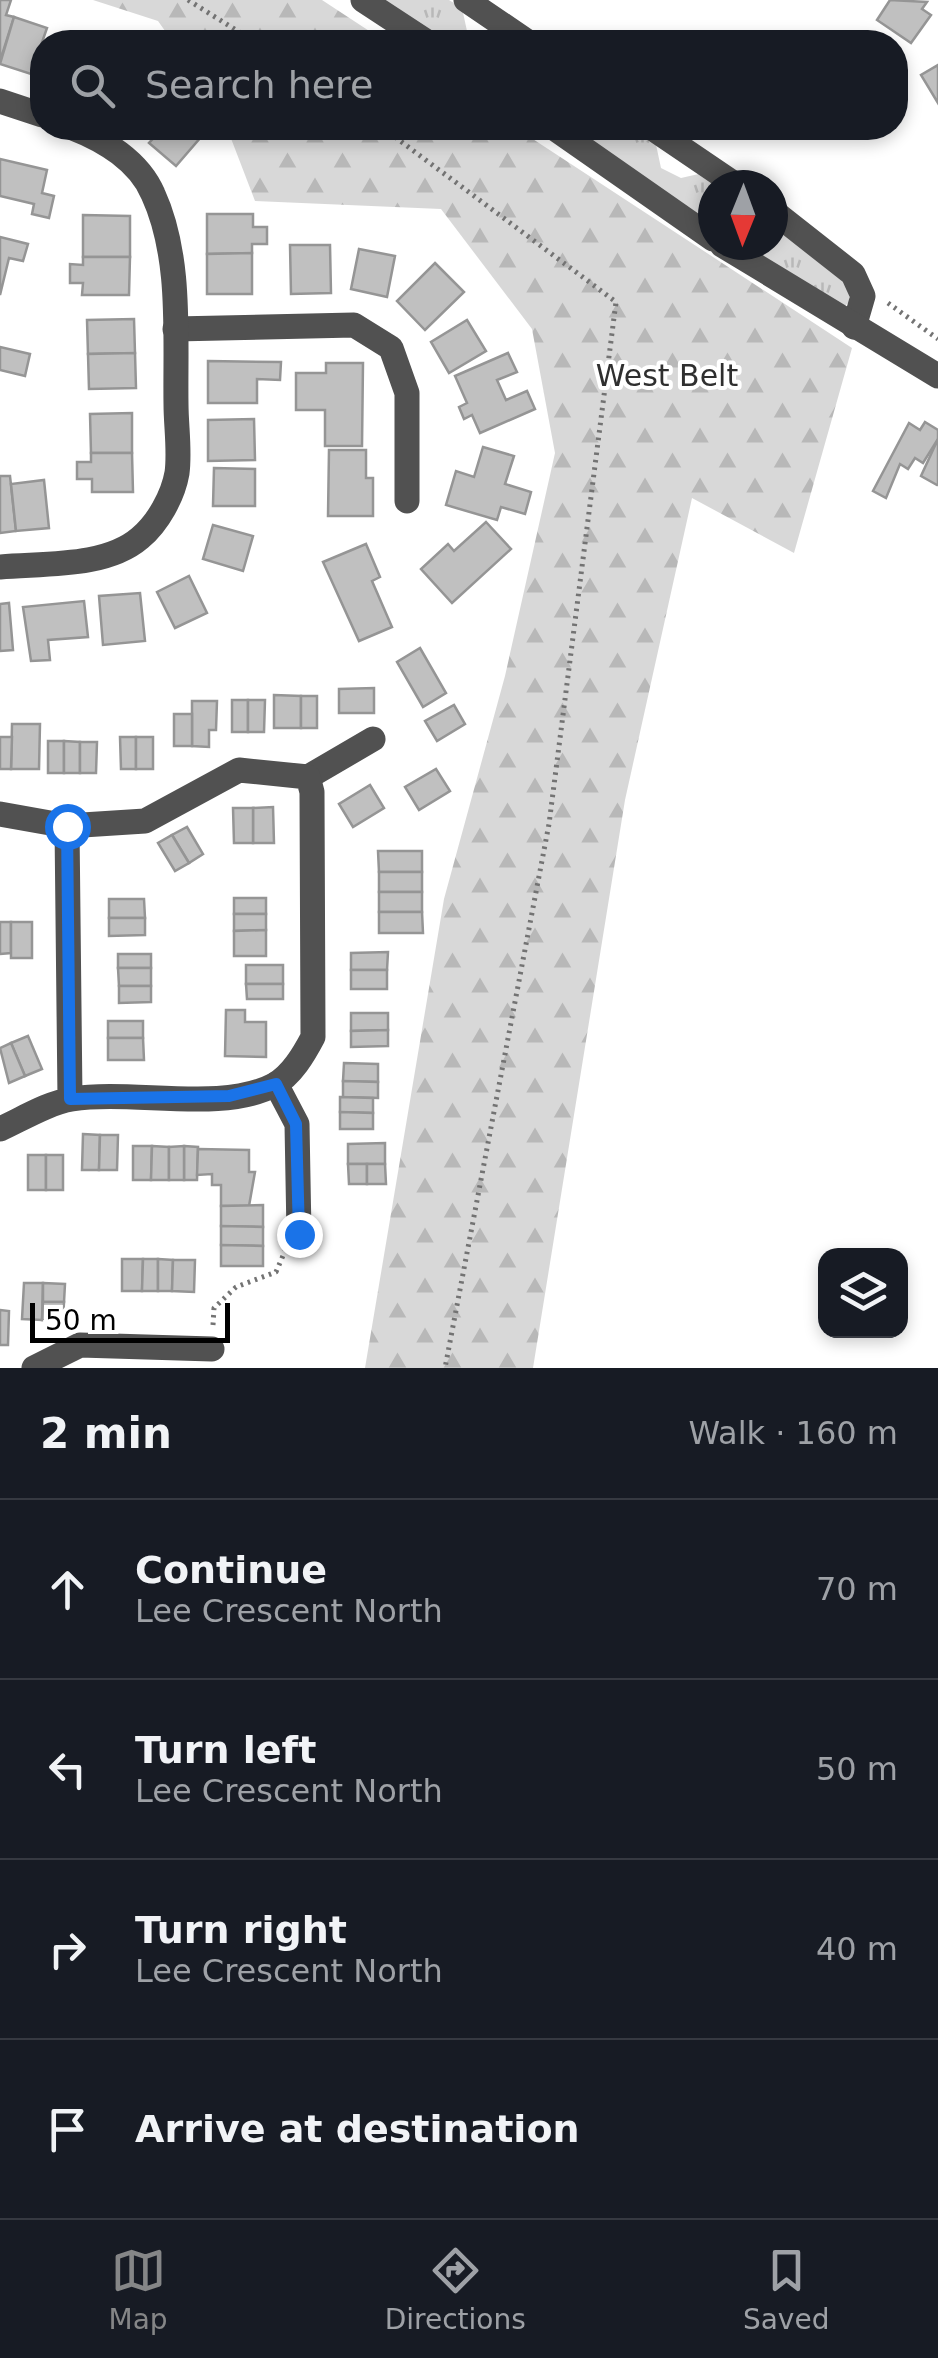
<!DOCTYPE html>
<html lang="en">
<head>
<meta charset="utf-8">
<style>
  :root { --surface:#171b24; --page:#20242c; --text:#f1f3f6; --muted:#9ea1a6; --line:#363941; --accent:#858687 }
  body { margin:0; font-family:"DejaVu Sans",sans-serif; background:var(--page); color:var(--text) }
  .controls { position:absolute; right:30px; bottom:30px; display:grid; overflow:hidden; border-radius:20px; box-shadow:0 5px 15px #0003 }
  .controls button { width:90px; height:90px; display:grid; place-items:center; padding:0; border:0; border-bottom:2px solid var(--line); background:var(--surface); color:var(--text); font:50px sans-serif }
  .compass { position:absolute; left:698px; top:170px; width:90px; height:90px; border-radius:50%; background:var(--surface); box-shadow:0 5px 15px #0003; rotate:181deg }
  .scale { position:absolute; left:30px; bottom:25px; width:200px; box-sizing:border-box; padding-left:10px; border:5px solid #000; border-top:0; font-size:28px; line-height:35px; white-space:nowrap; color:#000; -webkit-text-stroke:8px #fff; paint-order:stroke }
  .stop { position:absolute; width:30px; height:30px; margin:-22px; border:8px solid #1a73e8; border-radius:50%; background:#fff }
  .stop.end { background:#1a73e8; border-color:#fff; box-shadow:0 2px 10px #0008 }
  .list { margin:0; padding:0; list-style:none }
  h2 { display:flex; justify-content:space-between; align-items:center; height:130px; margin:0; padding:0 40px; font-size:42px }
  h2 small { font-size:32px; font-weight:400; color:var(--muted) }
  .list li { display:grid; grid-template-columns:65px 1fr auto; gap:30px; align-items:center; box-sizing:border-box; height:180px; padding:0 40px; border-top:2px solid var(--line) }
  .list b { display:block; font-size:38px; white-space:nowrap }
  .list p { margin:0; font-size:32px; white-space:nowrap; color:var(--muted) }
  .list em { font-size:32px; font-style:normal; color:var(--muted) }
  .icon { flex:none; width:55px; height:55px; fill:none; stroke:currentColor; stroke-width:2; stroke-linecap:round; stroke-linejoin:round }
  .map { position:relative; flex:none; width:938px; height:1368px; overflow:hidden }
  .search { position:absolute; background:var(--surface); box-shadow:0 5px 15px #0003; left:30px; right:30px; top:30px; height:110px; display:flex; align-items:center; gap:25px; box-sizing:border-box; padding:0 35px; border-radius:40px; color:var(--muted); font-size:38px }
  .sheet { height:850px; background:var(--surface) }
  nav { display:flex; justify-content:space-around; align-items:center; box-sizing:border-box; height:140px; border-top:2px solid var(--line); background:var(--surface); font-size:28px; color:var(--muted) }
  nav a { display:grid; justify-items:center; gap:5px }
  nav .on { color:var(--accent) }
  .map>svg:first-child { display:block }
  .grass { fill:url(#grass-tufts) }
  .forest { fill:url(#forest-firs) }
  .building { fill:#c0c0c0; stroke:#959595; stroke-width:2.5 }
  .lines { fill:none; stroke-linecap:round; stroke-linejoin:round }
  .path { stroke:#737373; stroke-width:5; stroke-dasharray:2.5 5; stroke-linecap:butt }
  .minor { stroke:#515151; stroke-width:25 }
  .route { stroke:#1a73e8; stroke-width:12 }
  .labels { text-anchor:middle; stroke-width:8; stroke-linejoin:round; paint-order:stroke }
  .park-label { font-size:30px; fill:#2f2f2f; stroke:#fff }
</style>
</head>
<body>
<div class="map">
<svg width="938" height="1368" viewBox="0 0 938 1368">
  <defs>
    <pattern id="grass-tufts" width="24" height="20" patternUnits="userSpaceOnUse" patternTransform="scale(2.5)"><rect width="24" height="20" fill="#d8d8d8"/><path d="M3 7l-1-3M5 7V3M7 7l1-3M15 17l-1-3M17 17v-4M19 17l1-3" fill="none" stroke="#b8b8b8"/></pattern>
    <pattern id="forest-firs" width="22" height="20" patternUnits="userSpaceOnUse" patternTransform="scale(2.5)"><rect width="22" height="20" fill="#d8d8d8"/><path d="M5 1l3.5 6h-7zM16 11l3.5 6h-7z" fill="#b8b8b8"/></pattern>
  </defs>
  <rect width="100%" height="100%" fill="#fff"/>
  <g class="grass">
    <path d="M380,0H449L462,8L467,31L483,42H446Z"/>
    <path d="M576,128H637L655,140L661,168L681,178L703,173L721,185H713V235Z"/>
    <path d="M773,221C799,241 849,267 850,302L843,307L729,245H773Z"/>
  </g>
  <g class="forest">
    <path d="M93,0H322L386,42H173L158,21Z"/>
    <path d="M227,128H516L852,348L794,553L692,498L625,800L533,1368H365L444,899L505,676L555,453L532,329L441,209L255,201Z"/>
  </g>
  <g class="building">
    <path d="M0,0H11L6,15L14,17L0,61Z"/>
    <path d="M890,0L927,2L922,9L931,15L911,43L877,20Z"/>
    <path d="M14,17L47,28L31,74L0,64Z"/>
    <path d="M938,65V103L921,75Z"/>
    <path d="M163,128H205L207,130L176,166L149,143Z"/>
    <path d="M0,159L47,170L42,193L54,196L49,218L32,214L34,204L0,196Z"/>
    <path d="M207,214H253V227H267V244H252V253L207,254Z"/>
    <path d="M83,215L130,216V257H83Z"/>
    <path d="M0,237L28,244L23,261L9,258L0,295Z"/>
    <path d="M290,245H330L331,293L291,294Z"/>
    <path d="M359,249L395,256L387,297L351,289Z"/>
    <path d="M252,253V294H207V254Z"/>
    <path d="M83,257H130L129,295H82L83,283H70V264L83,265Z"/>
    <path d="M435,263L464,292L425,330L397,301Z"/>
    <path d="M134,319L135,353L88,354L87,320Z"/>
    <path d="M467,320L486,351L449,373L431,342Z"/>
    <path d="M0,347L30,354L25,376L0,370Z"/>
    <path d="M135,353L136,388L89,389L88,354Z"/>
    <path d="M508,353L517,372L497,380L506,400L527,391L535,409L480,433L472,415L464,419L459,407L467,403L455,376Z"/>
    <path d="M208,361L281,362L280,380L257,379V403H208Z"/>
    <path d="M326,363H363L362,446H325V410H296V373H326Z"/>
    <path d="M132,413V453H91L90,414Z"/>
    <path d="M254,419L255,460L208,461V420Z"/>
    <path d="M925,422L938,430V439L923,463L915,458L908,469L900,464L886,498L873,491L909,423L920,430Z"/>
    <path d="M938,439V484L937,485L921,476Z"/>
    <path d="M483,447L514,456L505,484L531,492L525,514L501,507L497,520L446,505L456,471L474,477Z"/>
    <path d="M329,450H366V478H373V516H328Z"/>
    <path d="M91,453H132L133,492H92V479H77V462H91Z"/>
    <path d="M214,468L255,469V506H213Z"/>
    <path d="M0,476H10L16,531L0,533Z"/>
    <path d="M44,480L49,528L16,531L11,484Z"/>
    <path d="M486,522L511,549L452,603L421,569L448,544L454,551Z"/>
    <path d="M213,525L253,536L243,571L203,559Z"/>
    <path d="M366,544L380,577L372,581L392,627L359,641L323,562Z"/>
    <path d="M189,576L207,613L175,628L157,592Z"/>
    <path d="M140,593L145,641L103,645L99,596Z"/>
    <path d="M84,601L88,637L48,640L50,660L31,661L23,607Z"/>
    <path d="M9,603L13,650L0,651V604Z"/>
    <path d="M420,648L446,693L423,707L397,662Z"/>
    <path d="M374,688V713H339V689Z"/>
    <path d="M274,695L301,696V728H274Z"/>
    <rect x="301" y="696" width="16" height="32"/>
    <rect x="232" y="700" width="16" height="32"/>
    <path d="M248,700H265L264,732H248Z"/>
    <path d="M192,701H217L216,730H209V747L192,746Z"/>
    <path d="M454,705L465,724L437,741L425,721Z"/>
    <rect x="174" y="714" width="18" height="32"/>
    <path d="M12,724H40L39,769H11Z"/>
    <path d="M0,737H12L11,769H0Z"/>
    <path d="M120,737H136V769H121Z"/>
    <rect x="136" y="737" width="17" height="32"/>
    <rect x="48" y="741" width="16" height="32"/>
    <path d="M64,741L80,742V773H64Z"/>
    <path d="M80,742H97L96,773H80Z"/>
    <path d="M436,769L450,791L419,810L405,787Z"/>
    <path d="M370,785L384,808L353,827L339,804Z"/>
    <path d="M273,807L274,843H253V808Z"/>
    <path d="M233,808H253V843H234Z"/>
    <path d="M187,827L203,854L189,863L172,835Z"/>
    <path d="M172,835L189,863L175,871L158,843Z"/>
    <path d="M378,851H422V872H379Z"/>
    <rect x="379" y="872" width="43" height="20"/>
    <rect x="379" y="892" width="43" height="20"/>
    <rect x="234" y="898" width="32" height="16"/>
    <path d="M109,899H144L145,918H109Z"/>
    <path d="M379,912H422L423,933H379Z"/>
    <path d="M234,914H266V930L234,931Z"/>
    <path d="M109,918H145V935L109,936Z"/>
    <path d="M0,922H11V953L0,954Z"/>
    <rect x="11" y="922" width="21" height="36"/>
    <path d="M266,930V956H234V931Z"/>
    <path d="M388,952L387,970H351V953Z"/>
    <rect x="118" y="954" width="33" height="14"/>
    <rect x="246" y="965" width="37" height="19"/>
    <path d="M118,968H151V986H119Z"/>
    <rect x="351" y="970" width="36" height="19"/>
    <path d="M246,984H283V999H247Z"/>
    <path d="M119,986H151V1002L119,1003Z"/>
    <path d="M226,1010H245V1022H266V1057L225,1056Z"/>
    <path d="M351,1013H388V1030L351,1031Z"/>
    <rect x="108" y="1021" width="35" height="17"/>
    <path d="M388,1030V1046L351,1047V1031Z"/>
    <path d="M28,1036L42,1069L25,1076L11,1043Z"/>
    <path d="M108,1038H143L144,1060H108Z"/>
    <path d="M11,1043L25,1076L9,1083L0,1048Z"/>
    <path d="M344,1063L378,1064V1082L343,1081Z"/>
    <path d="M343,1081L378,1082V1098L343,1097Z"/>
    <path d="M340,1097L373,1098V1113L340,1112Z"/>
    <path d="M340,1112L373,1113V1129H340Z"/>
    <path d="M83,1134L100,1135L99,1170H82Z"/>
    <path d="M100,1135H118L117,1170H99Z"/>
    <path d="M385,1143V1164H348V1144Z"/>
    <path d="M133,1146H152L151,1180H133Z"/>
    <path d="M152,1146L169,1147V1180H151Z"/>
    <path d="M184,1146L198,1147L197,1180H184Z"/>
    <path d="M184,1146V1180H169V1147Z"/>
    <path d="M198,1149L249,1150V1172H255L249,1206H221V1185H212V1174L197,1175Z"/>
    <rect x="28" y="1155" width="18" height="35"/>
    <rect x="46" y="1155" width="17" height="35"/>
    <path d="M348,1164H367V1184H349Z"/>
    <path d="M367,1164H385L386,1184H367Z"/>
    <path d="M263,1205V1227L221,1226V1206Z"/>
    <path d="M221,1226L263,1227V1246L221,1245Z"/>
    <path d="M221,1245L263,1246V1266H221Z"/>
    <path d="M122,1259H143L142,1291H122Z"/>
    <path d="M143,1259H158V1291H142Z"/>
    <path d="M158,1259L173,1260L172,1291H158Z"/>
    <path d="M173,1260H195L194,1292L172,1291Z"/>
    <path d="M24,1283H43L42,1320L22,1319Z"/>
    <path d="M43,1283L65,1284L64,1302H43Z"/>
    <path d="M43,1302H64L63,1321L42,1320Z"/>
    <path d="M0,1310L9,1311L8,1345H0Z"/>
  </g>
  <g class="lines">
    <g class="path">
      <path d="M188,0L255,42"/>
      <path d="M383,128L616,302L549,824L445,1368"/>
      <path d="M888,303L938,339"/>
      <path d="M213,1325L214,1308L236,1287L276,1272L285,1251"/>
    </g>
    <g class="minor">
      <path d="M363,0L427,42"/>
      <path d="M466,0L528,42"/>
      <path d="M0,101L42,115"/>
      <path d="M554,128L713,239"/>
      <path d="M652,128L736,185"/>
      <path d="M773,211L853,274L863,296L854,327"/>
      <path d="M722,245L938,376"/>
      <path d="M175,329L354,325L391,348L407,393V501"/>
      <path d="M0,567C43,563 105,568 140,538C158,523 173,496 177,473C180,451 176,426 176,404C175,336 182,257 153,194C139,161 104,140 73,128"/>
      <path d="M308,777L373,739"/>
      <path d="M0,814L67,826"/>
      <path d="M276,1084L297,1124L299,1234"/>
      <path d="M0,1129C22,1119 48,1103 72,1099C131,1089 221,1113 274,1085C292,1075 304,1054 313,1037L312,792L308,777L239,770L145,821L67,826L70,1099"/>
      <path d="M34,1368L80,1345L212,1349"/>
    </g>
  </g>
  <g class="lines">
    <path class="route" d="M67,826L70,1099L229,1096L276,1084L296,1124L299,1234"/>
  </g>
  <g class="labels">
    <g class="park-label">
      <text x="667" y="386">West Belt</text>
    </g>
  </g>
</svg>
<div class="controls">
<button><svg class="icon" aria-label="layers" viewBox="0 0 24 24"><path d="M12 4l9 5-9 5-9-5zM3 14l9 5 9-5"/></svg></button>
</div>
<svg class="compass" viewBox="-18 -18 36 36"><path d="M0-13l5 13h-10z" fill="#e53935"/><path d="M0 13l5-13h-10z" fill="#9ea1a6"/></svg>
<div class="scale">50 m</div>
<div class="stop" style="left:67px;top:826px"></div>
<div class="stop end" style="left:299px;top:1234px"></div>
<div class="search"><svg class="icon" aria-label="search" viewBox="0 0 24 24"><circle cx="10" cy="10" r="6"/><path d="M15 15l6 6"/></svg>Search here</div>
</div>
<section class="sheet">
<h2>2 min<small>Walk · 160 m</small></h2>
<ul class="list">
<li><svg class="icon" aria-label="ahead" viewBox="0 0 24 24"><path d="M12 20V5M6 11l6-6 6 6"/></svg><div><b>Continue</b><p>Lee Crescent North</p></div><em>70 m</em></li>
<li><svg class="icon" aria-label="left" viewBox="0 0 24 24"><path d="M17 20v-9H6M10 6l-5 5 5 5"/></svg><div><b>Turn left</b><p>Lee Crescent North</p></div><em>50 m</em></li>
<li><svg class="icon" aria-label="right" viewBox="0 0 24 24"><path d="M7 20v-9h11M14 6l5 5-5 5"/></svg><div><b>Turn right</b><p>Lee Crescent North</p></div><em>40 m</em></li>
<li><svg class="icon" aria-label="arrive" viewBox="0 0 24 24"><path d="M6 21V4h12l-3 4 3 4H6"/></svg><div><b>Arrive at destination</b></div></li>
</ul>
</section>
<nav>
<a class="on"><svg class="icon" aria-label="map" viewBox="0 0 24 24"><path d="M3 6l6-2 6 2 6-2v14l-6 2-6-2-6 2zM9 4v14M15 6v14"/></svg>Map</a>
<a><svg class="icon" aria-label="directions" viewBox="0 0 24 24"><path d="M12 3l9 9-9 9-9-9zM9 14v-3h6M13 9l2 2-2 2"/></svg>Directions</a>
<a><svg class="icon" aria-label="saved" viewBox="0 0 24 24"><path d="M7 4h10v16l-5-4-5 4z"/></svg>Saved</a>
</nav>
</body>
</html>
